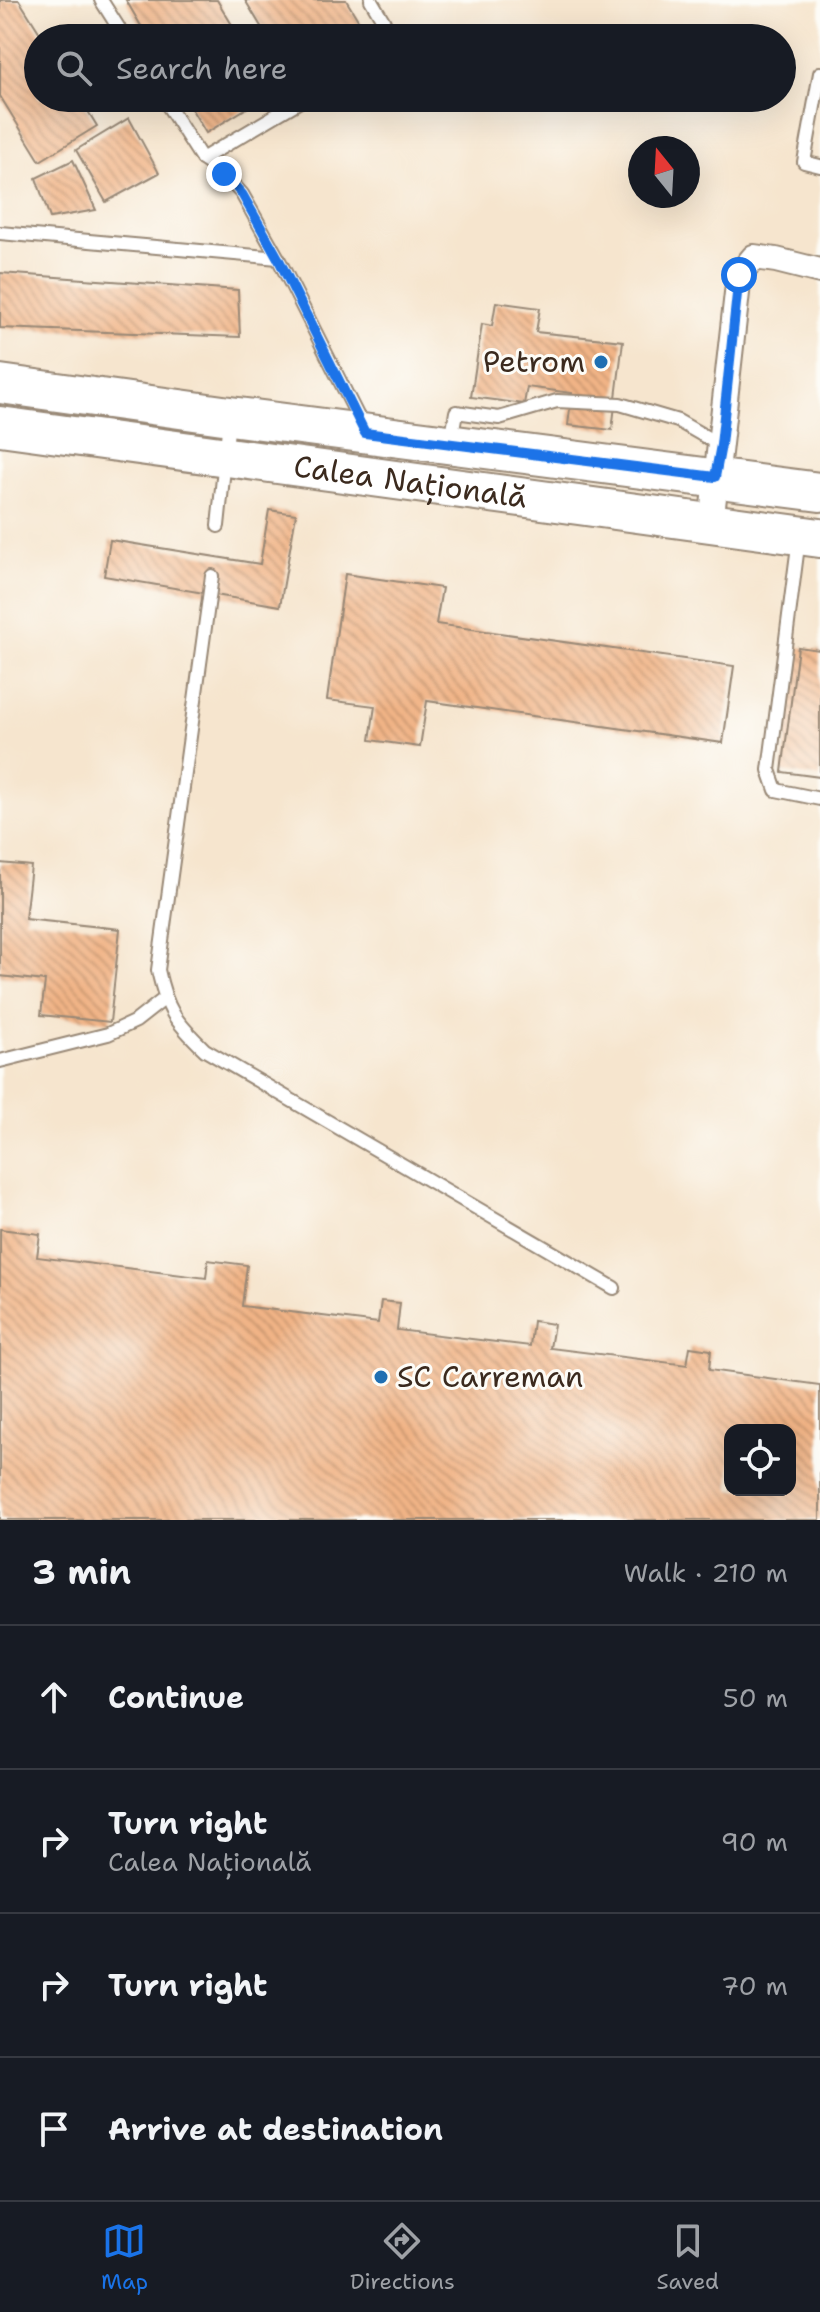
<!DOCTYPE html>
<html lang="en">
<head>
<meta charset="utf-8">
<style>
  :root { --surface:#171b24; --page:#242831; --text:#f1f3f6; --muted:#9ea1a6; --line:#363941; --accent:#1a73e8 }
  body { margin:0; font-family:"Shantell Sans",sans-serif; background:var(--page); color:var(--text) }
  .controls { position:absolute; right:24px; bottom:24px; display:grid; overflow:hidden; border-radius:16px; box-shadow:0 8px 32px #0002 }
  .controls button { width:72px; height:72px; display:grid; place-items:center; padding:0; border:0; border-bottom:2px solid var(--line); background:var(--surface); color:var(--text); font:40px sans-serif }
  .compass { position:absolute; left:628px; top:136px; width:72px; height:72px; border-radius:50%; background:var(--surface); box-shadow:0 8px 32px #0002; rotate:342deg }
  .stop { position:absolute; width:24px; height:24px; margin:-18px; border:6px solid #1a73e8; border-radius:50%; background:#fff }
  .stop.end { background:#1a73e8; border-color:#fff; box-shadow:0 2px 8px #0008 }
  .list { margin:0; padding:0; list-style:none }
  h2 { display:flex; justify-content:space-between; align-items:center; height:104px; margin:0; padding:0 32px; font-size:34px }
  h2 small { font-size:26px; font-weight:400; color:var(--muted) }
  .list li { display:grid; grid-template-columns:52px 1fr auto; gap:24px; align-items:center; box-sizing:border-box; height:144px; padding:0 32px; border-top:2px solid var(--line) }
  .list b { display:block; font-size:30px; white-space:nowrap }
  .list p { margin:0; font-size:26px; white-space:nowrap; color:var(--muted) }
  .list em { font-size:26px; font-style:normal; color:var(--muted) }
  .icon { flex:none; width:44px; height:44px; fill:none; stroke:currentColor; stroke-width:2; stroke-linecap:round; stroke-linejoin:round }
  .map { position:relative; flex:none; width:820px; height:1520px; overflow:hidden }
  .search { position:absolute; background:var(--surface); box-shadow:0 8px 32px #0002; left:24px; right:24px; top:24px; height:88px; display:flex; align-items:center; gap:20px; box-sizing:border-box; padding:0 28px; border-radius:44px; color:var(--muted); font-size:30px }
  .sheet { height:680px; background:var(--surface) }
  nav { display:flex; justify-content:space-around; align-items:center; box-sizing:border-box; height:112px; border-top:2px solid var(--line); background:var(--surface); font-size:22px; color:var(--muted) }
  nav a { display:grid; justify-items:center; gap:4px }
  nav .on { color:var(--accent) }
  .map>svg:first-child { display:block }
  .building { fill:url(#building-back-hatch); fill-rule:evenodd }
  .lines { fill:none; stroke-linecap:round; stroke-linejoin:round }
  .lane-casing { stroke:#988876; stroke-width:16 }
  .street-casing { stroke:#988876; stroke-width:28 }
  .primary-casing { stroke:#988876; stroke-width:42 }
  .lane { stroke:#fff; stroke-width:12 }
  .street { stroke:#fff; stroke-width:24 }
  .primary { stroke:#fff; stroke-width:38 }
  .route { stroke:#1a73e8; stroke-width:10 }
  .poi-dot { fill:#1f6fb2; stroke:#fdfcf7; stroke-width:3 }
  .labels { text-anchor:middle; stroke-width:6; stroke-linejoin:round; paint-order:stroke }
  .poi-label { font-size:30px; fill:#3b2a1e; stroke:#fdfcf7; text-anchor:end }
  .street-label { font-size:30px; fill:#3b2a1e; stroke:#fdfcf7 }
</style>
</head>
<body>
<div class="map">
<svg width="820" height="1520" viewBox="0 0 820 1520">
  <defs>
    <pattern id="building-back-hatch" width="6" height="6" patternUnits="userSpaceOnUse" patternTransform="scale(2)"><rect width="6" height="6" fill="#f1b486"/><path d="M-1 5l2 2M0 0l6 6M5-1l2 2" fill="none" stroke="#c4936d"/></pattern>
  </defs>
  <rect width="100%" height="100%" fill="#fdfcf7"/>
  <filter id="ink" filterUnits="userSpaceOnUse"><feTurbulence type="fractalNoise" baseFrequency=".0125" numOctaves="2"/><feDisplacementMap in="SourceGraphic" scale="16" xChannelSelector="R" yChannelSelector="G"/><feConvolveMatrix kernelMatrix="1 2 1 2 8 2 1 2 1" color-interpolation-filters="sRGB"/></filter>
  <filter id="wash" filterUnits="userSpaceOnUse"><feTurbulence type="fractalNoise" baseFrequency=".006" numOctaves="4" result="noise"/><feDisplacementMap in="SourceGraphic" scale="32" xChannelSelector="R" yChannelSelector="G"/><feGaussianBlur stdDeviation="1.8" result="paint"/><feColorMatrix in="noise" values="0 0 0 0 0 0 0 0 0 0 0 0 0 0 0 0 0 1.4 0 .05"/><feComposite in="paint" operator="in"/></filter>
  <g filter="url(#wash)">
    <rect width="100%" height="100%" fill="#f6e5ce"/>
    <g id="blocks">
      <g class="building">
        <path d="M0,0H19L43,38H38V98H80L97,126L40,161L0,96Z"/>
        <path d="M126,0H217L240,38H148Z"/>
        <path d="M245,0H346L369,38H268Z"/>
        <path d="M185,98H263L206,133Z"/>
        <path d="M129,118L159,173L106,202L76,150Z"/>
        <path d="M73,160L96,210L50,218L36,178Z"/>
        <path d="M0,273L238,290L240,337L0,328Z"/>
        <path d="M496,302L540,308L536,332L623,341L612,430L568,425L572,393L527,387L524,404L471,397L482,324L492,326Z"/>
        <path d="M269,510L296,514L280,606L104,576L110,540L260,564Z"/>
        <path d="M345,574L442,588L436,624L734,666L723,743L427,701L420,747L370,740L375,706L327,700Z"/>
        <path d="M798,647L820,650V777L782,772Z"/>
        <path d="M0,863L31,866L25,919L120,929L110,1022L41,1015L45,981L0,976Z"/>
        <path d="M0,1229L40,1234L37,1257L206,1278L208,1260L247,1265L242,1306L378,1323L381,1301L400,1303L397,1330L530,1346L533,1321L554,1324L550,1348L687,1365L690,1347L711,1350L709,1370L820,1385V1520H0ZM730,1430H790V1490H730Z"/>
      </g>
    </g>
  </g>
  <g filter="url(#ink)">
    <use href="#blocks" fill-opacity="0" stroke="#988876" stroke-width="2"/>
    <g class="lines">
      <defs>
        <g id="lane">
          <path d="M101,0L125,38"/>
          <path d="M371,0L384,22L387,38"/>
          <path d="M820,73L804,162L820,166"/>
          <path d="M163,98L202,159"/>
          <path d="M305,98L202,159L224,174L242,194L278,258L362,425"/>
          <path d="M0,233L278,258"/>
          <path d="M451,441L456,412L499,418L557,401L620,404L678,421L720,445"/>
          <path d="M218,526L229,420"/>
          <path d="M799,538L769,770L776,790L820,799"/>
          <path d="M212,576L158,970C167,1011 175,1021 205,1050L614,1288"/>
          <path d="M0,1061L108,1034L136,1021L164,999"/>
        </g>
        <path id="street" d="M711,524L739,275L754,257L776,260L820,271"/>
        <g id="primary">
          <path d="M0,384L230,416L820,492"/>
          <path id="s1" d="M0,426L820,538"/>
        </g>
      </defs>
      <use href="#lane" class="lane-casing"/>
      <use href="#street" class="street-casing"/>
      <use href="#primary" class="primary-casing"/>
      <use href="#lane" class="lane"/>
      <use href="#street" class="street"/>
      <use href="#primary" class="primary"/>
    </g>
  </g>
  <g class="lines" filter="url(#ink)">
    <path class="route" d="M224,174L242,194L278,258L365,433L715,477L721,445L739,275"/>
  </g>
  <g class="poi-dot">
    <circle cx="601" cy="362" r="8"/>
    <circle cx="381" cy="1377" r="8"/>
  </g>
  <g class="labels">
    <g class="poi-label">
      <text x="585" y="372">Petrom</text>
      <text x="397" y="1387" text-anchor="start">SC Carreman</text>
    </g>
    <g class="street-label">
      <text dy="10" stroke="none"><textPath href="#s1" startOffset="414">Calea Națională</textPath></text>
    </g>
  </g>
</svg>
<div class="controls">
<button><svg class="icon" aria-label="locate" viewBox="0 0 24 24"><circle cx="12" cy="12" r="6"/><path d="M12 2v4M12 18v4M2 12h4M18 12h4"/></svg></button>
</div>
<svg class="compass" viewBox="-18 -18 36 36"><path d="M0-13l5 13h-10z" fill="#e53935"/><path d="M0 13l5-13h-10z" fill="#9ea1a6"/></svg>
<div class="stop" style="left:739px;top:275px"></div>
<div class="stop end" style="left:224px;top:174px"></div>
<div class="search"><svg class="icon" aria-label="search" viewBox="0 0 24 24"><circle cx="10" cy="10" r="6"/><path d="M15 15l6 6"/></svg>Search here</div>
</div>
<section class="sheet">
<h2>3 min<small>Walk · 210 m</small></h2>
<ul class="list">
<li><svg class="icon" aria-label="ahead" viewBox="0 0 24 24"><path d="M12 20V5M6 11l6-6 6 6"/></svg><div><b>Continue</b></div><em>50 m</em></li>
<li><svg class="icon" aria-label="right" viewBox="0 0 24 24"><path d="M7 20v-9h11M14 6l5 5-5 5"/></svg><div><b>Turn right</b><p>Calea Națională</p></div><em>90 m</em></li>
<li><svg class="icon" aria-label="right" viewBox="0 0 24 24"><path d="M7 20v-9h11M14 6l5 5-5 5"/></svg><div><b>Turn right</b></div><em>70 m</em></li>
<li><svg class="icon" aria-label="arrive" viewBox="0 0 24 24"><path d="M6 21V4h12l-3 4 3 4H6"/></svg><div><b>Arrive at destination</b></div></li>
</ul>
</section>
<nav>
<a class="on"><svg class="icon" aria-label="map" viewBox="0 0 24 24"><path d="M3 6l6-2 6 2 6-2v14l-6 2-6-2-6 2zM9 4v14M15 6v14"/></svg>Map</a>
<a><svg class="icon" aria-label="directions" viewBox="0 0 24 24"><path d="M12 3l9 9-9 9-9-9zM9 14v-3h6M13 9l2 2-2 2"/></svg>Directions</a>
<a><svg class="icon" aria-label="saved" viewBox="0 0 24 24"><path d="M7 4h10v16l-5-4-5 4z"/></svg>Saved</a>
</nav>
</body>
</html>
